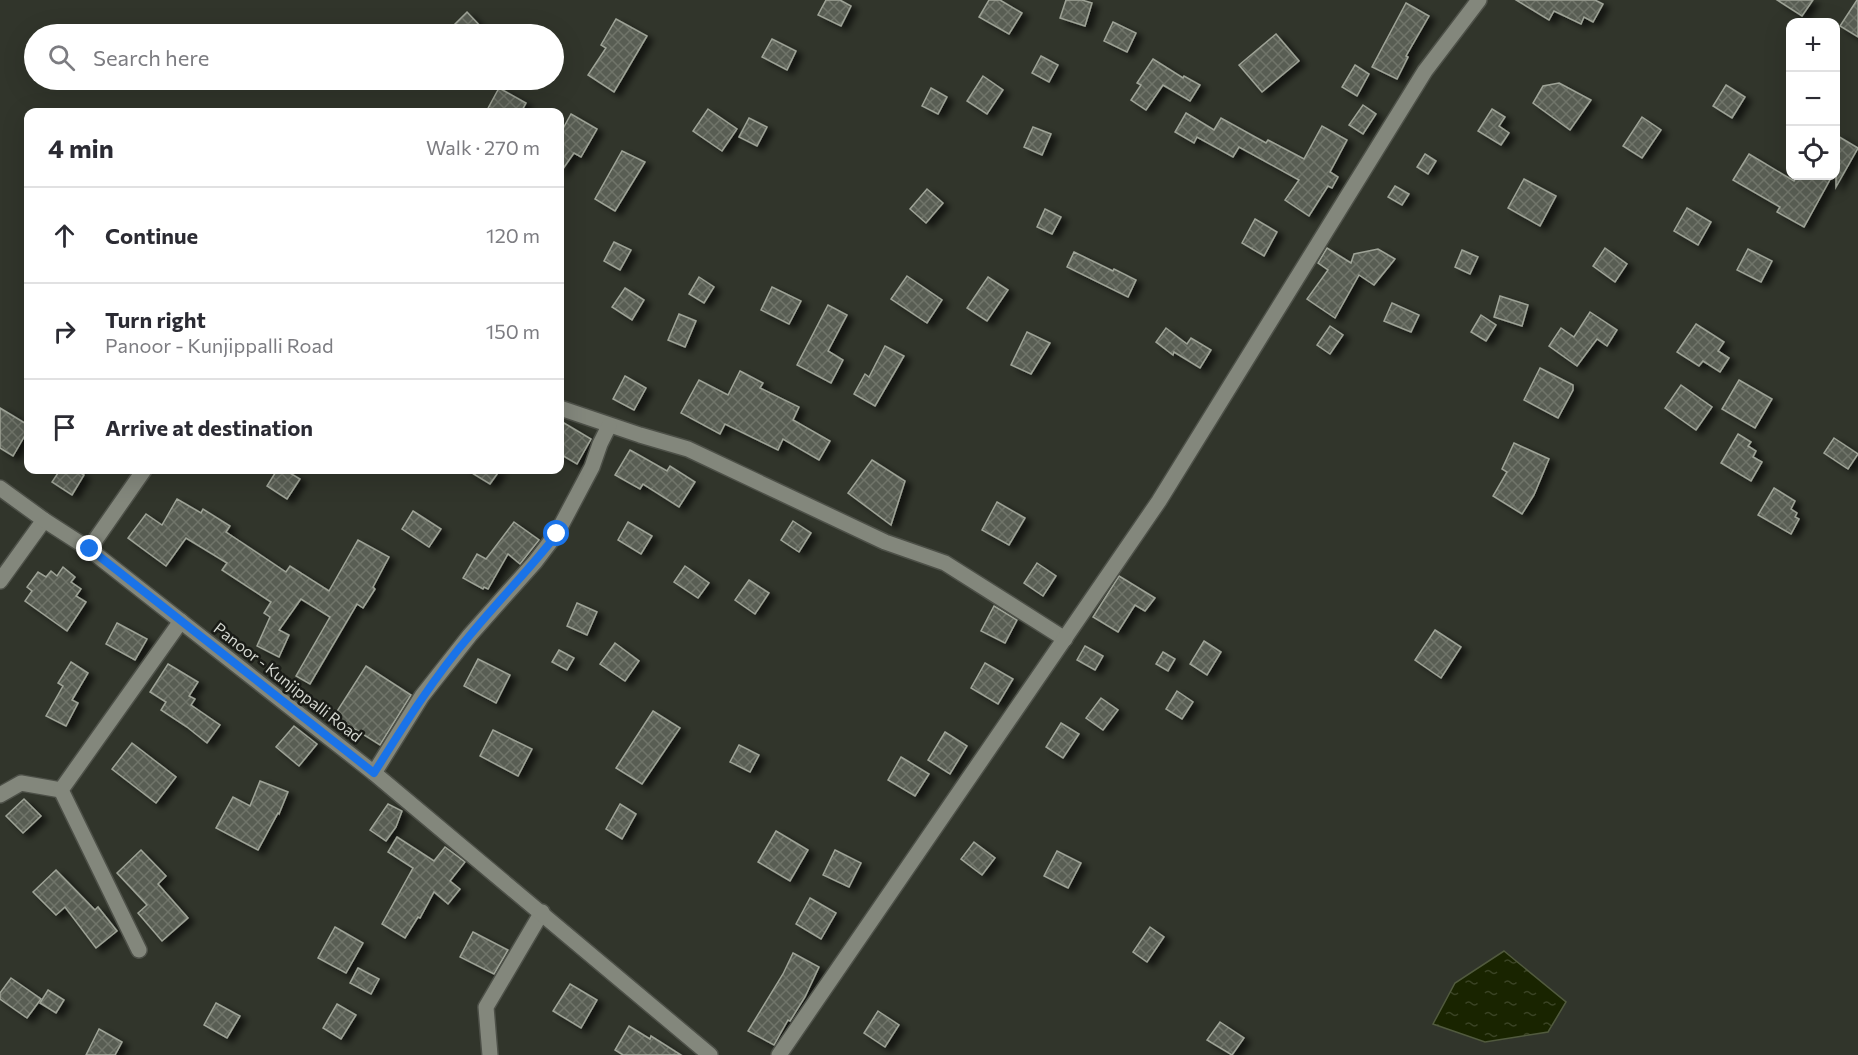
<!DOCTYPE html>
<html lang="en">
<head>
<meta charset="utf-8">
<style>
  :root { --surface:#fff; --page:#f2f2f3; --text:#2b2b33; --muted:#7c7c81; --line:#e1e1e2 }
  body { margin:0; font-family:Commissioner,sans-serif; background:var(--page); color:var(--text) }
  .controls { position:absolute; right:18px; top:18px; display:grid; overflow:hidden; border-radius:12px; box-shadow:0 6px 24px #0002 }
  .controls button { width:54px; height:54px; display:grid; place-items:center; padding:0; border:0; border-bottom:2px solid var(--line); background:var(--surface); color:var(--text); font:30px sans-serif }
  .stop { position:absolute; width:18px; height:18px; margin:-14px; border:4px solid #1a73e8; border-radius:50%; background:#fff }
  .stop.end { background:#1a73e8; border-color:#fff; box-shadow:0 2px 6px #0008 }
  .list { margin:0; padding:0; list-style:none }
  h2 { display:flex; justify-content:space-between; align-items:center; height:78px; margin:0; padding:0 24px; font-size:26px }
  h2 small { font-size:20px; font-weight:400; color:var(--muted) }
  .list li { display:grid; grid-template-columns:39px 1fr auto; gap:18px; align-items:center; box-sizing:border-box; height:96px; padding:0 24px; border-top:2px solid var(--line) }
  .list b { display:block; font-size:22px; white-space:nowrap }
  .list p { margin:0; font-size:20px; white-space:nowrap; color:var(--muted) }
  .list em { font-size:20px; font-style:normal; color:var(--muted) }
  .icon { flex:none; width:33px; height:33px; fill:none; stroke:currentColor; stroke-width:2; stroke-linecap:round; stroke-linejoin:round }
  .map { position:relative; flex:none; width:1858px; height:1055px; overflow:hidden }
  .search { position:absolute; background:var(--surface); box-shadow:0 6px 24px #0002; left:24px; top:24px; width:540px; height:66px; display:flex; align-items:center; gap:15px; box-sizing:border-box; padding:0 21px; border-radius:33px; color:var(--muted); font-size:22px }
  .panel { position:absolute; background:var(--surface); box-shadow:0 6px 24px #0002; left:24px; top:108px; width:540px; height:366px; border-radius:12px }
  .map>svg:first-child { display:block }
  .water { fill:url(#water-ripples); stroke:#515a3e; stroke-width:1.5 }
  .building { fill:url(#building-cross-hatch); stroke:#9ea397; stroke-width:1.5; filter:url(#shadow) }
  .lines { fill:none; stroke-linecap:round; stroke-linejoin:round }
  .minor-casing { stroke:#4d5048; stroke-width:18 }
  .tertiary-casing { stroke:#4d5048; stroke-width:18 }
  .secondary-casing { stroke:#4d5048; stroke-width:18 }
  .minor { stroke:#83877c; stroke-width:15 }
  .tertiary { stroke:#83877c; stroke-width:15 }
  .secondary { stroke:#83877c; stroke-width:15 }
  .route { stroke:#1a73e8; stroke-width:8 }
  .labels { text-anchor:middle; stroke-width:5; stroke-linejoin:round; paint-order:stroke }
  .street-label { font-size:16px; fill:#d4d7d0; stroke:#1a1c17 }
</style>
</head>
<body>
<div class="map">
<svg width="1858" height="1055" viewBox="0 0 1858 1055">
  <defs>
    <pattern id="water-ripples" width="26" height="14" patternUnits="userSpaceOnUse" patternTransform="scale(1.5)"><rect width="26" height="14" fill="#192400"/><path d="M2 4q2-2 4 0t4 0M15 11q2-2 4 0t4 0" fill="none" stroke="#3a4324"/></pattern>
    <pattern id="building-cross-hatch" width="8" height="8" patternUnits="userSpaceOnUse" patternTransform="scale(1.5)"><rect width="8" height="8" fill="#595d52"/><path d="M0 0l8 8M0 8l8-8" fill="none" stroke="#70746a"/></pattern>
    <filter id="shadow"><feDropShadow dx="6" dy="4" stdDeviation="3" flood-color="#0009"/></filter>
  </defs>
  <rect width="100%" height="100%" fill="#31352b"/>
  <path class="water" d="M1504,951L1566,1002L1548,1032L1485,1042L1433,1024L1455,983Z"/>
  <g class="building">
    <path d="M826,0H840L851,6L841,26L818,15Z"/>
    <path d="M989,0H1000L1022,13L1009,34L979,17Z"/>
    <path d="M1066,0H1082L1092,3L1085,26L1060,18Z"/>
    <path d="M1516,0H1595L1603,4L1593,22L1584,17L1581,24L1554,11L1549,20Z"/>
    <path d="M1777,0H1813L1802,16Z"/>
    <path d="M1857,0H1858V37L1840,26Z"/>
    <path d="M1406,3L1429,16L1406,56L1408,57L1397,79L1372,67Z"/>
    <path d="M467,12L482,28L476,34H459L452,27Z"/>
    <path d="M616,19L647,36L614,92L588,75L606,48L601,45Z"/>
    <path d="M1113,22L1136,33L1127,52L1104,41Z"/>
    <path d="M1276,34L1299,61L1262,92L1239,65Z"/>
    <path d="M772,39L796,51L787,70L762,57Z"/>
    <path d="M1041,56L1058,65L1049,82L1032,73Z"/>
    <path d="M1153,59L1183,78L1184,76L1200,85L1190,101L1163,85L1146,110L1131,100L1141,85L1137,83Z"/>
    <path d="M1355,65L1369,74L1357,96L1342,87Z"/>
    <path d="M983,76L1003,90L987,114L967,101Z"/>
    <path d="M1559,83L1591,100L1570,130L1533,103L1543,86Z"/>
    <path d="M1726,85L1745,97L1732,118L1713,106Z"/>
    <path d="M499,88L526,103L521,112H486Z"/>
    <path d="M931,88L947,97L938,114L922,106Z"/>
    <path d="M1363,105L1376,114L1363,134L1349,125Z"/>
    <path d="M708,109L737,129L722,151L693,131Z"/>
    <path d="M1492,109L1505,117L1499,126L1509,133L1501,145L1478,131Z"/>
    <path d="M1186,113L1214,130L1221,118L1266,143L1268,140L1304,159L1322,126L1347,140L1330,172L1338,177L1332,188L1328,186L1309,216L1285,200L1299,180L1239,147L1233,157L1197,137L1194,143L1175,132Z"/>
    <path d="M571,114L597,129L581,157L574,153L560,173V134Z"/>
    <path d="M1642,117L1661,130L1642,158L1623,146Z"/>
    <path d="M749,118L767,127L757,146L739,137Z"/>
    <path d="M1033,127L1051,134L1042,155L1024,147Z"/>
    <path d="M1836,135L1858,148L1836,187Z"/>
    <path d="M622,151L645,162L615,211L595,199Z"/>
    <path d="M1425,154L1436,161L1428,174L1417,167Z"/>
    <path d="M1749,154L1794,181L1797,176H1832L1804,227L1777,212L1780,207L1733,180Z"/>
    <path d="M1524,179L1556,196L1540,226L1508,208Z"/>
    <path d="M1395,186L1409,194L1402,205L1388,197Z"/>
    <path d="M927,189L943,203L926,223L910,209Z"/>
    <path d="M1687,208L1711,222L1698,245L1674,231Z"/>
    <path d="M1045,209L1061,217L1052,234L1037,227Z"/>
    <path d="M1255,219L1277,232L1264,256L1242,243Z"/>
    <path d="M614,242L631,250L620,270L604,261Z"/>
    <path d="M1327,248L1351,263L1354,254L1378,249L1395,259L1374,285L1359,275L1335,318L1307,299L1328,270L1318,263Z"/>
    <path d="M1605,248L1627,264L1615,282L1593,266Z"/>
    <path d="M1748,249L1772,261L1761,282L1737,270Z"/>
    <path d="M1462,250L1478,257L1470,274L1455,267Z"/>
    <path d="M1074,252L1113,271L1114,269L1136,280L1128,297L1067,267Z"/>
    <path d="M907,276L942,300L927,323L891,299Z"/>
    <path d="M699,277L714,287L704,303L689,294Z"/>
    <path d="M988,277L1008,290L987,321L967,308Z"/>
    <path d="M772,287L801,301L789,324L761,310Z"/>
    <path d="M625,288L644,300L632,320L612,307Z"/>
    <path d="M1500,296L1528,305L1522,326L1494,317Z"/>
    <path d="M1392,303L1419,315L1411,332L1384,321Z"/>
    <path d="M828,305L847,315L828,351L843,360L831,383L797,365Z"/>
    <path d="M1590,312L1617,330L1607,346L1597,339L1577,366L1549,346L1561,328L1574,337Z"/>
    <path d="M679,314L696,321L685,347L668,340Z"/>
    <path d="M1481,315L1496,325L1486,341L1471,332Z"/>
    <path d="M1696,324L1724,342L1718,351L1729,358L1720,372L1703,361L1699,366L1677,352Z"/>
    <path d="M1330,326L1343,335L1330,354L1317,345Z"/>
    <path d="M1166,328L1187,344L1191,338L1211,350L1200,368L1174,352L1173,355L1156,342Z"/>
    <path d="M1027,332L1050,343L1031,374L1011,365Z"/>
    <path d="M885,346L904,356L875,406L854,394L865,374L869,377Z"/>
    <path d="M1540,368L1573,385V390L1558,418L1524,400Z"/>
    <path d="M740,371L763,383L760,388L799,407L793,420L830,441L819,460L783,439L778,450L725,424L720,434L681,413L699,380L728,395Z"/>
    <path d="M625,376L646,388L634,410L613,399Z"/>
    <path d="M1739,380L1772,399L1755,428L1722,409Z"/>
    <path d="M1681,385L1712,407L1696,430L1665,408Z"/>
    <path d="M0,408L28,425V430L13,456L0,448Z"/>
    <path d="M564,423L591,439L577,464L560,454V432Z"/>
    <path d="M1738,434L1751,442L1748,446L1756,451L1753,457L1762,462L1751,481L1721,463Z"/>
    <path d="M1834,438L1858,454L1848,469L1824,453Z"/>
    <path d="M1514,443L1549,459L1534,495L1522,514L1493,496L1507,472L1502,469Z"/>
    <path d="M630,450L667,471L670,466L695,482L679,507L643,484L640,489L615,475Z"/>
    <path d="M872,460L905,481L891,525L848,493Z"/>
    <path d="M60,470H76L84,475L72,495L52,482Z"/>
    <path d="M277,470H285L300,479L287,499L267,486Z"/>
    <path d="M467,470H500L490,484Z"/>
    <path d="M1774,488L1795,501L1791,509L1797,513L1795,517L1799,519L1791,534L1758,515Z"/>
    <path d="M177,499L201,513L203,509L230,526L226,532L286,572L290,566L329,591L358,540L389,557L373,587L375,589L363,608L357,604L310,684L296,676L330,617L301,599L279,630L289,635L279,657L257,646L270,617L264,613L271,602L222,570L227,563L186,538L166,566L128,538L146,514L162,525Z"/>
    <path d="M997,502L1025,518L1009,545L982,530Z"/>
    <path d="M413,511L441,529L429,547L402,529Z"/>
    <path d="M793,521L811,533L799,552L781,540Z"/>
    <path d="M514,522L539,540L520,564L508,554L488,589L484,587L483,589L463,578L477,554L486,559Z"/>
    <path d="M628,522L652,536L641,554L618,540Z"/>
    <path d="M1037,563L1056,576L1043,596L1024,583Z"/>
    <path d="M685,566L709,583L698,598L674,582Z"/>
    <path d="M63,567L75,577L71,582L81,589L76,596L86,602L67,631L25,601L32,591L27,587L38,572L46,577L51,571L57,576Z"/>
    <path d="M1119,576L1155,598L1145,611L1135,605L1118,632L1093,617Z"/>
    <path d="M749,580L769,593L755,614L735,600Z"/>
    <path d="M577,603L597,612L587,635L567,626Z"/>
    <path d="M994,606L1017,620L1005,643L981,631Z"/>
    <path d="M117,623L147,639L135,660L106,644Z"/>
    <path d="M1435,630L1461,647L1441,678L1415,660Z"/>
    <path d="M1204,641L1221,652L1207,675L1190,664Z"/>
    <path d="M615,643L639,661L625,681L600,664Z"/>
    <path d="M1085,646L1103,656L1095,670L1077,660Z"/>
    <path d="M559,650L574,658L567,670L552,662Z"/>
    <path d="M1163,652L1175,659L1168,671L1156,664Z"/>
    <path d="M478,659L510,675L496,703L464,686Z"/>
    <path d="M71,662L88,673L72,700L78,703L66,726L46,716L63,686L58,683Z"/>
    <path d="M985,663L1013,679L998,704L971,688Z"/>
    <path d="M168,664L198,682L189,696L195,699L191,705L220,725L207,743L187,727L161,710L166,702L150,692Z"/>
    <path d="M366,666L411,695L380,745L334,716Z"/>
    <path d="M1177,691L1193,702L1182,719L1166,709Z"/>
    <path d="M1101,698L1118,710L1103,730L1086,718Z"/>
    <path d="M653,711L680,728L642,784L616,768Z"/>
    <path d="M1061,723L1079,734L1063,758L1046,747Z"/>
    <path d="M294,726L317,744L299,766L276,747Z"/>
    <path d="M493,730L532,749L518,776L480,756Z"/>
    <path d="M945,732L967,746L950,774L928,760Z"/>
    <path d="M132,743L176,777L156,803L112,769Z"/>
    <path d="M739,745L759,755L750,772L730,762Z"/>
    <path d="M901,757L929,774L915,796L888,780Z"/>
    <path d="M260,781L288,792L279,814L278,813L258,850L216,828L233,797L250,806Z"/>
    <path d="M24,799L41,816L23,833L6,816Z"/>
    <path d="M388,804L402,811L396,827L386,841L370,830Z"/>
    <path d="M620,804L636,814L622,839L606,829Z"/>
    <path d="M776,831L808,850L790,881L758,862Z"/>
    <path d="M397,837L434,861L445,847L465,862L450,881L460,889L448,904L434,892L420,918L418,917L405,938L382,924L413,868L388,852Z"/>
    <path d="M974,842L995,858L982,875L961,859Z"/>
    <path d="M141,850L166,876L158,884L188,918L162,941L138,913L147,905L117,873Z"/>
    <path d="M835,850L861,863L849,887L823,875Z"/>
    <path d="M1057,851L1081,863L1068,888L1044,876Z"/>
    <path d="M56,870L95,910L98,907L117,931L96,948L65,907L56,915L33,892Z"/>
    <path d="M810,898L836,913L821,939L796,924Z"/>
    <path d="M335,927L363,943L346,973L318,958Z"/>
    <path d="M1150,927L1164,937L1147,962L1133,952Z"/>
    <path d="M473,932L508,950L494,974L460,957Z"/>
    <path d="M793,953L819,967L805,997L790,1021L788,1020L774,1045L748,1031L783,974Z"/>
    <path d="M358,968L379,979L371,994L350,983Z"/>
    <path d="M11,978L41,999L27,1018L0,999V993Z"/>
    <path d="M570,984L597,1000L581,1028L553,1011Z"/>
    <path d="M48,990L64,1000L56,1013L40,1003Z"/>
    <path d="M216,1003L240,1016L227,1038L204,1025Z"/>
    <path d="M337,1004L356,1015L341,1039L323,1028Z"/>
    <path d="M878,1011L899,1025L885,1047L864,1033Z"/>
    <path d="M1220,1022L1244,1038L1232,1055L1207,1040Z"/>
    <path d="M629,1026L650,1039L651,1036L681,1055H623L615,1050Z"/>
    <path d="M99,1029L122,1042L115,1055H86Z"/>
  </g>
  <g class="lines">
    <defs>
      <g id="minor">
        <path d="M560,408L640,435L688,449L885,542L945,563L1065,639"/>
        <path d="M89,549L144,470"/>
        <path d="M0,581L44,520"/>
        <path d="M374,773L422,696L470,635L535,562L557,533L592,467L600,444L609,426"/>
        <path d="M0,795L21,783L61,790"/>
        <path d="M139,950L61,790L181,621"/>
        <path d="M490,1055L486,1007L542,912"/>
      </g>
      <path id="tertiary" d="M779,1055L1159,501L1425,71L1479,0"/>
      <path id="secondary" d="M0,488L44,520L89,549L374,773L710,1055"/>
    </defs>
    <use href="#minor" class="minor-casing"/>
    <use href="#tertiary" class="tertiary-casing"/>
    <use href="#secondary" class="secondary-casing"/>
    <use href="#minor" class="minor"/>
    <use href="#tertiary" class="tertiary"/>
    <use href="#secondary" class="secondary"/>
  </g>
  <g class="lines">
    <path class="route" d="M90,549L374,773C404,725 434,677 471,634C499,600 530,569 557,534"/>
  </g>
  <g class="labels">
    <g class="street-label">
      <text transform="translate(288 682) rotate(38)" y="6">Panoor - Kunjippalli Road</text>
    </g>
  </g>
</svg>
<div class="controls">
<button>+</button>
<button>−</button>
<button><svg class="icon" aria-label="locate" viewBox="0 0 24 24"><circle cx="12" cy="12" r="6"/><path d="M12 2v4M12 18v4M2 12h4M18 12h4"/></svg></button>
</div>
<div class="stop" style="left:557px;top:534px"></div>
<div class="stop end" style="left:90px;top:549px"></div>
<div class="search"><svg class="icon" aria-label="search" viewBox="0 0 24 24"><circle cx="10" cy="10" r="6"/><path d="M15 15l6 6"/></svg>Search here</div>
<section class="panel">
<h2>4 min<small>Walk · 270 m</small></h2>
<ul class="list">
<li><svg class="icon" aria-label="ahead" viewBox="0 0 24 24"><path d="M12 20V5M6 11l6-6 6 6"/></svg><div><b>Continue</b></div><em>120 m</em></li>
<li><svg class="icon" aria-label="right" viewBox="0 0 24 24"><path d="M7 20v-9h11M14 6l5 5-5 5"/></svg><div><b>Turn right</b><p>Panoor - Kunjippalli Road</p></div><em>150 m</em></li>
<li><svg class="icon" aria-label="arrive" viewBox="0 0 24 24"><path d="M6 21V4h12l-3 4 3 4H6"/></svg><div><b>Arrive at destination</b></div></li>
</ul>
</section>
</div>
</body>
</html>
